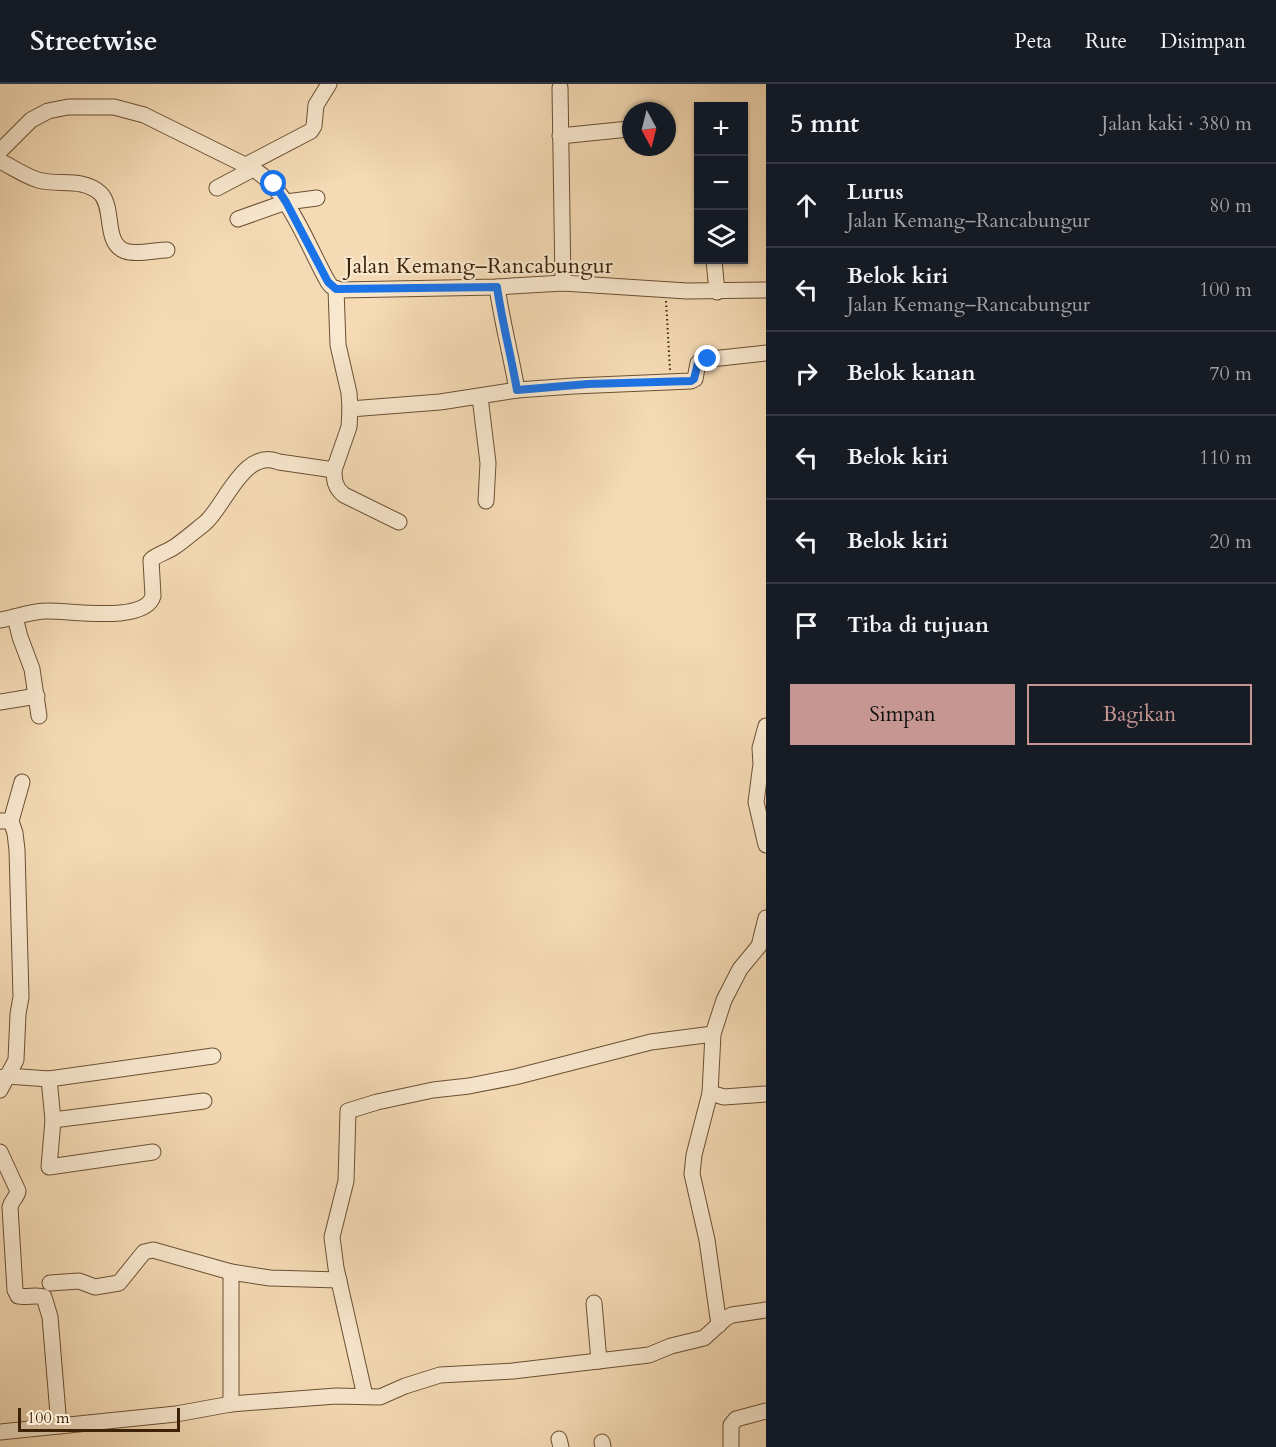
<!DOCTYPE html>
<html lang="id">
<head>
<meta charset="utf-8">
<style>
  :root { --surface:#171b24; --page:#20242c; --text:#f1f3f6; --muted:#9ea1a6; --line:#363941; --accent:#c59692 }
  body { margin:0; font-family:Cardo,serif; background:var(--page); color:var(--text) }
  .controls { position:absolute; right:18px; top:18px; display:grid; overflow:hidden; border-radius:0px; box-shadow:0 2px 4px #0004 }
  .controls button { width:54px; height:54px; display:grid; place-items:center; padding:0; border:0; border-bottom:2px solid var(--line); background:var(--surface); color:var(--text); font:30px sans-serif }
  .compass { position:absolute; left:622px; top:18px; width:54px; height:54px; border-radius:50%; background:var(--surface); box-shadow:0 2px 4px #0004; rotate:173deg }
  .scale { position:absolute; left:18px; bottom:15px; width:162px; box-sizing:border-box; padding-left:6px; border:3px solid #3d2207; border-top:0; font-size:16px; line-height:21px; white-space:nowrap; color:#3d2207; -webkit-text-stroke:4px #f8e8cf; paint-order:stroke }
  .stop { position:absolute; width:18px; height:18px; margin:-14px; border:4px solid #1a73e8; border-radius:50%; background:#fff }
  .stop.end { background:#1a73e8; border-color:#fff; box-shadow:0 2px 6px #0008 }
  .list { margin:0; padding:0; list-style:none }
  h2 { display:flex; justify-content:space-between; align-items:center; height:78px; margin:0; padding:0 24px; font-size:26px }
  h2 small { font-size:20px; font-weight:400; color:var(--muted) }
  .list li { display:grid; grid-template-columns:39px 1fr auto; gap:18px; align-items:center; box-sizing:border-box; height:84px; padding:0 24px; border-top:2px solid var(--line) }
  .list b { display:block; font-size:22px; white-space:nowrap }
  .list p { margin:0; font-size:20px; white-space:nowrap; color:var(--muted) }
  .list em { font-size:20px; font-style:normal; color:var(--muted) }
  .actions { display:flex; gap:12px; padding:18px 24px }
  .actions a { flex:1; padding:14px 0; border:2px solid var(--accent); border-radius:0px; text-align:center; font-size:21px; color:var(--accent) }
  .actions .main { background:var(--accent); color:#111 }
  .icon { flex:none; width:33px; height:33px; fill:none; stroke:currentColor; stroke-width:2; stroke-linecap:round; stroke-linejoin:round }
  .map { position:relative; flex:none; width:766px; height:1363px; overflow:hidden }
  header { display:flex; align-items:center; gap:36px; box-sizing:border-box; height:84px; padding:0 30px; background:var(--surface); border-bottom:2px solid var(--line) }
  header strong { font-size:28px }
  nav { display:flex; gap:33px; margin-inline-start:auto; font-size:21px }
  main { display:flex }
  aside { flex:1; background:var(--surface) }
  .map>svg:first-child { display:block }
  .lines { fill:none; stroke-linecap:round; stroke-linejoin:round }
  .minor-casing { stroke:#6b5032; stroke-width:17 }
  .path { stroke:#3d2207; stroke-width:2; stroke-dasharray:1.5 3; stroke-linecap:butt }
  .minor { stroke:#f8e8cf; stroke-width:15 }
  .route { stroke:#1a73e8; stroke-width:8 }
  .labels { text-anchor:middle; stroke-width:4.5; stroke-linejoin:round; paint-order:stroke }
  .street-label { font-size:22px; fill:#3d2207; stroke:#f8e8cf }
</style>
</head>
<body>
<header>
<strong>Streetwise</strong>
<nav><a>Peta</a><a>Rute</a><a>Disimpan</a></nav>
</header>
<main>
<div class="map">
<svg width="766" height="1363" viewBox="0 0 766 1363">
  <rect width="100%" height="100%" fill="#f5dbb5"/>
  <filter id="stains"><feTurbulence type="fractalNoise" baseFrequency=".00333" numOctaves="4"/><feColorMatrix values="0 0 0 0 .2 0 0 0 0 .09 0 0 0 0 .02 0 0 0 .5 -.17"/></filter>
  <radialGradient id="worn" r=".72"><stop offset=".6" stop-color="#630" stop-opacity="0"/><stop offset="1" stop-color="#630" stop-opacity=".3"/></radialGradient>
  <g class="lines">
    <defs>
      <g id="minor">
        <path d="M560,4L563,199"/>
        <path d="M560,52L629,45"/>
        <path d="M0,67L31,36L48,27L68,23H114L144,31L253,85C288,105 308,163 328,198L331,202L340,206L497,203L563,199L687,207L766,206"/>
        <path d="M0,77C12,83 25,92 38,96C58,102 82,93 100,109C115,123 103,159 125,167C136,171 155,166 167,166"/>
        <path d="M246,81L311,47L314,42L316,21L329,0"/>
        <path d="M217,104L253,85"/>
        <path d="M238,135L286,118L317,114"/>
        <path d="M714,176L717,208"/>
        <path d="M497,203C502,238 511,271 517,306"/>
        <path d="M336,205L338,261L349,309L350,325"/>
        <path d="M480,313L488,379L486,417"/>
        <path d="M334,386C334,396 335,404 344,411L399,438"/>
        <path d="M15,533L20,553L32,585L39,632"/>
        <path d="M0,536C15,534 31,527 46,527C68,526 145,540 153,512L151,476C156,471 164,469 171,465C180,460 196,446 205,439C225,422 244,363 279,378L334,386L349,343L350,325L440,318L517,306L574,302L691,297L695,295L698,279L702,276L766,269"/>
        <path d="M0,618L37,612"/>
        <path d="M766,642L760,664L761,680L756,718L766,761"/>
        <path d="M0,737H11L15,749L17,766L21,913L18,930L16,976L0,1006"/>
        <path d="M11,737L22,698"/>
        <path d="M766,834L759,862L740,885L724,916L713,950L710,1009L724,1013L766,1010"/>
        <path d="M0,994L7,992L49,995L213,972"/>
        <path d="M49,995L53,1036L204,1017"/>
        <path d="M710,1009L694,1071L692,1090L707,1156L719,1241"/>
        <path d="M53,1036L49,1083L153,1068"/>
        <path d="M0,1068L18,1107C17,1113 12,1116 10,1123L15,1206L18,1212C27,1214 36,1210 44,1213L50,1233L59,1342"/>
        <path d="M50,1199L79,1197L95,1203L119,1199L144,1168L153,1166L231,1188L270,1194L339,1196"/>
        <path d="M594,1219L599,1277"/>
        <path d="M365,1312L336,1184L332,1153L346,1097L348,1027L377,1018L433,1006L469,1002L515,993L651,958L713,950"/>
        <path d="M231,1320V1188"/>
        <path d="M0,1348L176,1330L231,1320L336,1312L380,1313L405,1302L440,1291L513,1287L649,1271L671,1262L704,1254L726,1234L732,1231L766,1226"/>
        <path d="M559,1355L561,1363"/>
        <path d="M602,1358L603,1363"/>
        <path d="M731,1363V1341L736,1335L766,1327"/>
      </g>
    </defs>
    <use href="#minor" class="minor-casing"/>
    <path class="path" d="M666,217L670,286"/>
    <use href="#minor" class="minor"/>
  </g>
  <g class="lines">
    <path class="route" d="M274,100L286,118L328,198L336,205L497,203C502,238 511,271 517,306L588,300L691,297L694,295L698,279L708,275"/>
  </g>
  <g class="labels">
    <g class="street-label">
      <text x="479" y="189">Jalan Kemang–Rancabungur</text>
    </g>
  </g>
  <rect width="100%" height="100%" filter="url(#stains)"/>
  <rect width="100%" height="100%" fill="url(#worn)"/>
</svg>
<div class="controls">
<button>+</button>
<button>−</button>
<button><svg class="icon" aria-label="layers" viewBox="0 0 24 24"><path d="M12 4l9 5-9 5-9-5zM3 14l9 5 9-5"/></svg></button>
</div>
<svg class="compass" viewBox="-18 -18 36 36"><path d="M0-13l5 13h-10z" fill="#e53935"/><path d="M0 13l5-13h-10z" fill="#9ea1a6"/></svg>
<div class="scale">100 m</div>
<div class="stop" style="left:274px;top:100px"></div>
<div class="stop end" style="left:708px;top:275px"></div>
</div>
<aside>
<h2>5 mnt<small>Jalan kaki · 380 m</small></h2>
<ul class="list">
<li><svg class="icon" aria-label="ahead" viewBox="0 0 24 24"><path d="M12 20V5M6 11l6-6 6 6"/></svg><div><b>Lurus</b><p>Jalan Kemang–Rancabungur</p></div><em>80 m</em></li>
<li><svg class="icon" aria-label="left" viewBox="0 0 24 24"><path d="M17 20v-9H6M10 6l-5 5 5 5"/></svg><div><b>Belok kiri</b><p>Jalan Kemang–Rancabungur</p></div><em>100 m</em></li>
<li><svg class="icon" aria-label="right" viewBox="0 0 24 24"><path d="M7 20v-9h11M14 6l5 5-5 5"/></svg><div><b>Belok kanan</b></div><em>70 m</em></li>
<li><svg class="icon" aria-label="left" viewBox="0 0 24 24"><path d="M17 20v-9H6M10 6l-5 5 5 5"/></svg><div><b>Belok kiri</b></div><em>110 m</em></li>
<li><svg class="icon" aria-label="left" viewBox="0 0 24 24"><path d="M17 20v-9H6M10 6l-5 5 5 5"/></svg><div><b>Belok kiri</b></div><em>20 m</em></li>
<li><svg class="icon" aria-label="arrive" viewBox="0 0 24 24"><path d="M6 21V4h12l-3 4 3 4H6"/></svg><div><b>Tiba di tujuan</b></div></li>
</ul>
<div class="actions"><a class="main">Simpan</a><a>Bagikan</a></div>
</aside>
</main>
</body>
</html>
